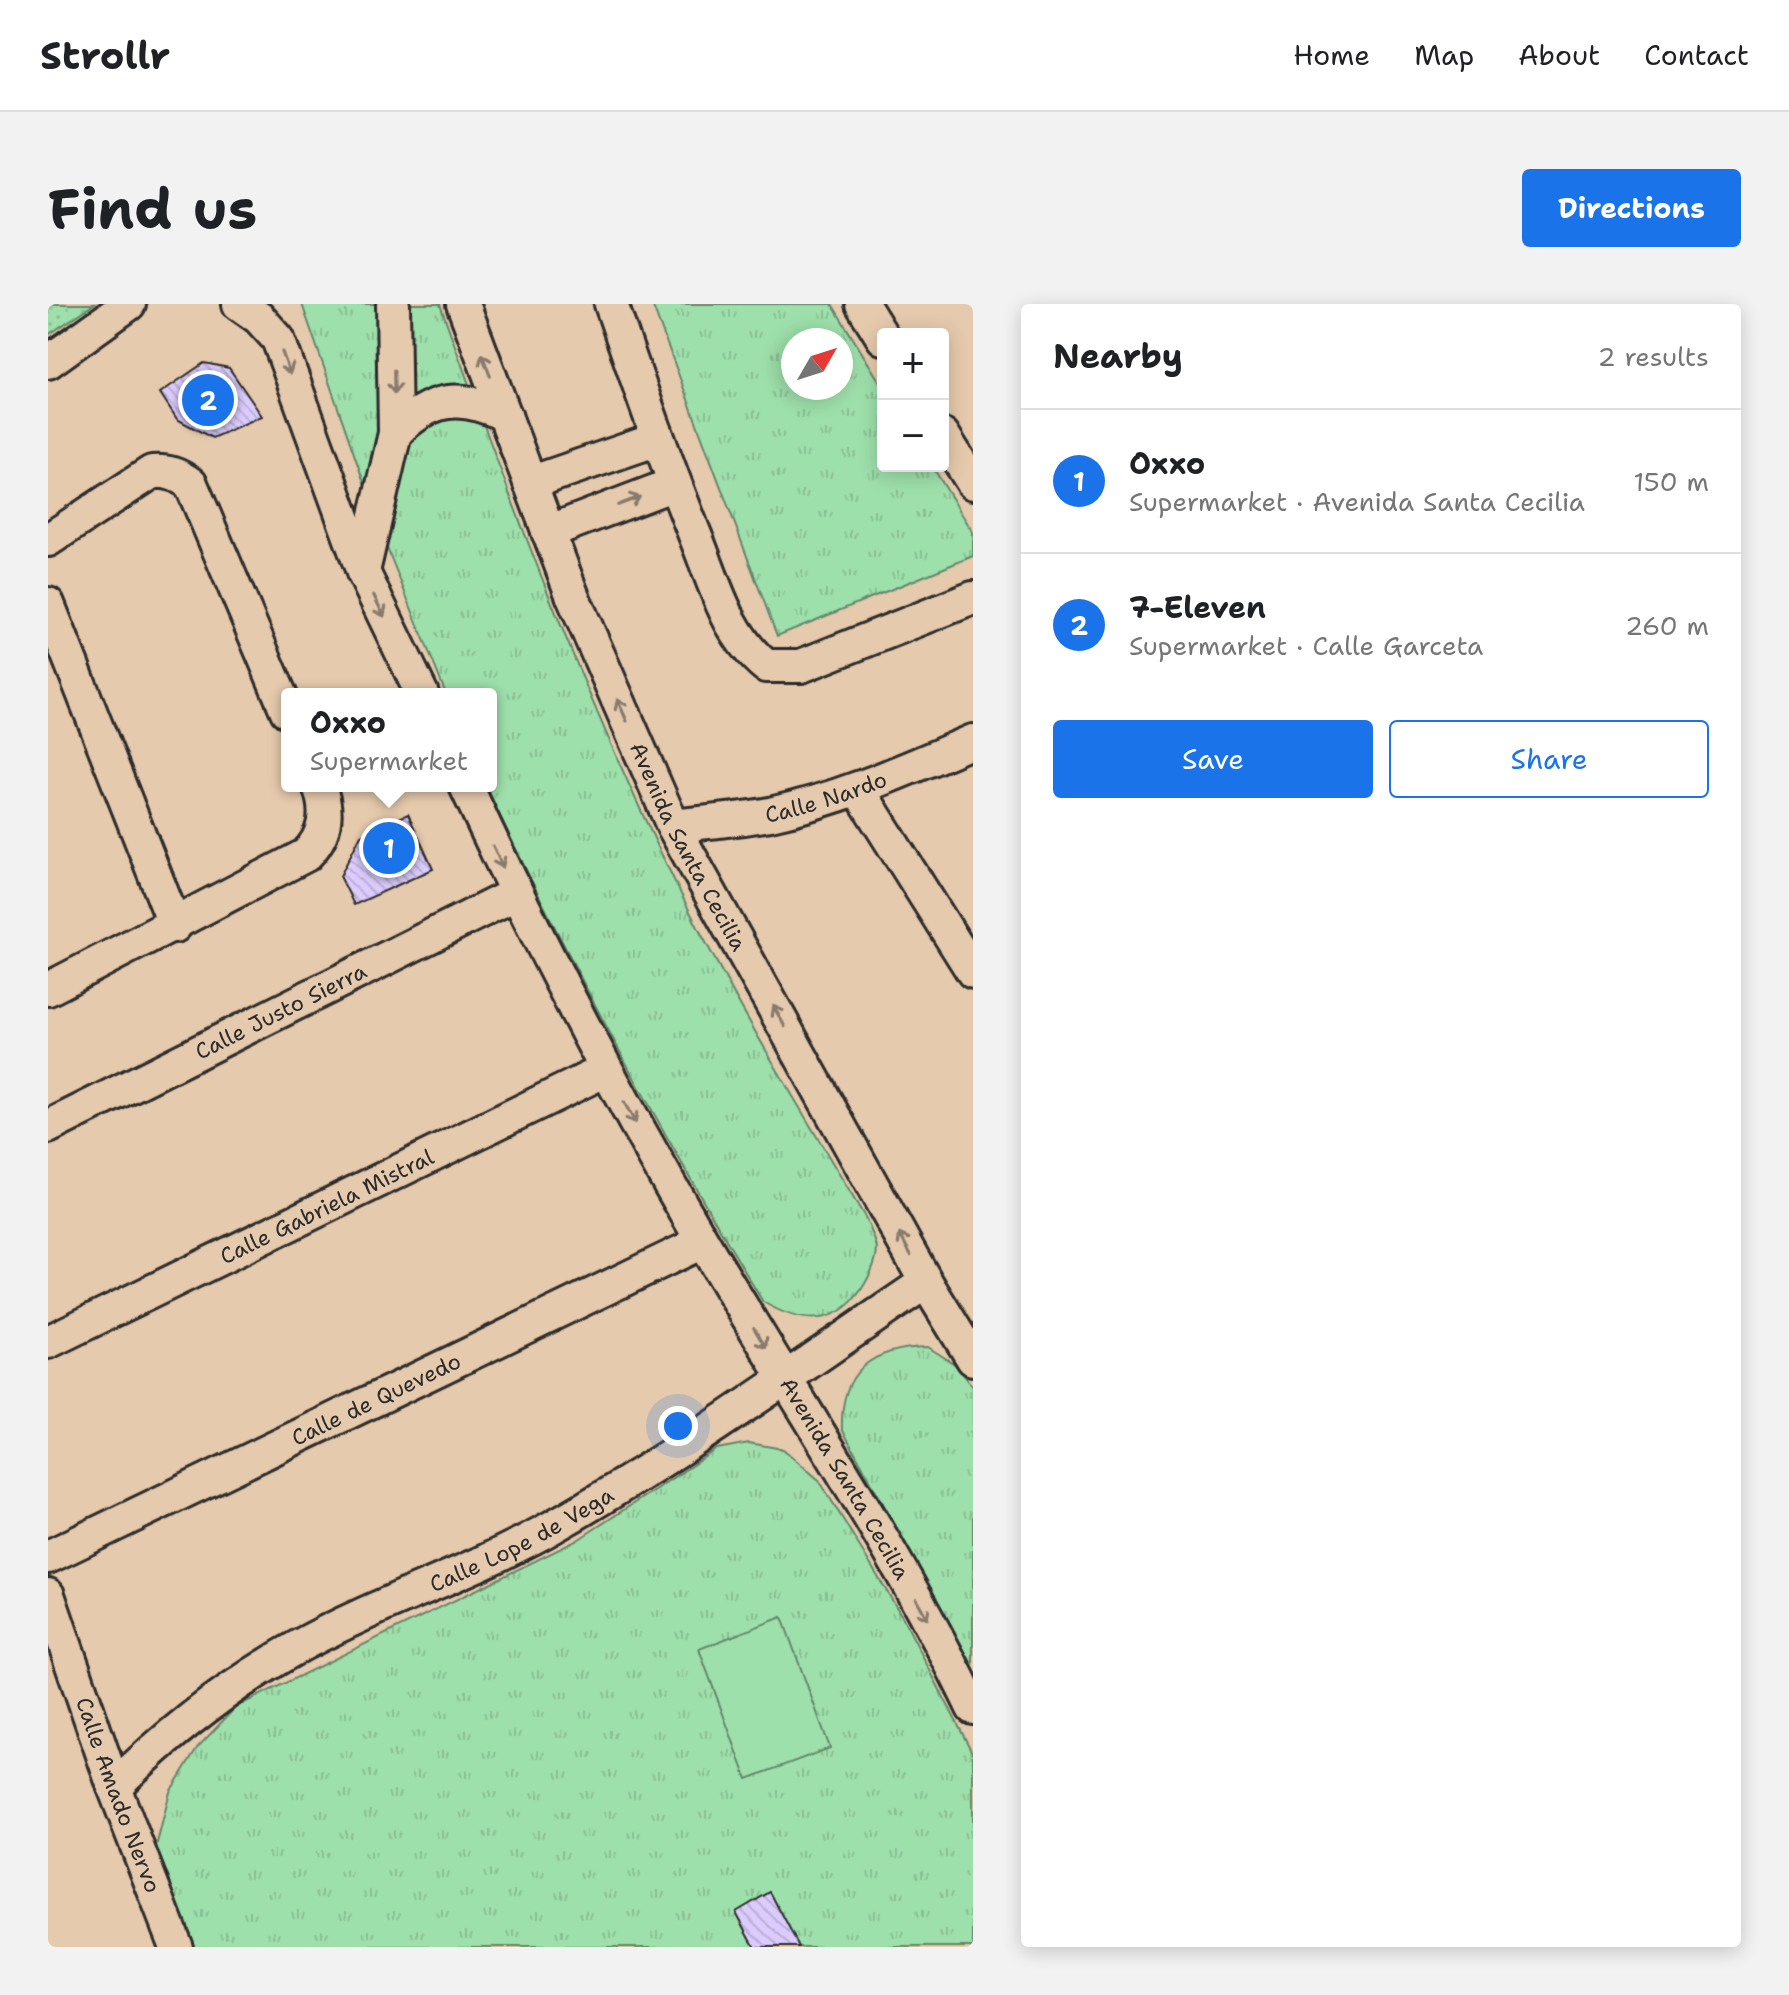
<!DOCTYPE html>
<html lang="en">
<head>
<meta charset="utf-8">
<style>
  :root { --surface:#fff; --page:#f2f2f2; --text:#202124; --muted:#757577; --line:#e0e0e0; --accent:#1a73e8 }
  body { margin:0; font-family:"Shantell Sans",sans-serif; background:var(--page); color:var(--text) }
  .controls { position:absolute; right:24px; top:24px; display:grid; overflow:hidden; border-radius:8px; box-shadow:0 4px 20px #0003 }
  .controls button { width:72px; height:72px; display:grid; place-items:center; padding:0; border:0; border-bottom:2px solid var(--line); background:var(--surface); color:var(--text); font:40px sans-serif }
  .compass { position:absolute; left:733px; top:24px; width:72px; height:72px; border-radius:50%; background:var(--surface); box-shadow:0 4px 20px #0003; rotate:51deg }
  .you { position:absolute; left:630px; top:1122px; width:28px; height:28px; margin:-20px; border:6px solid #fff; border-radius:50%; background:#1a73e8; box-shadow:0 0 0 12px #1a73e833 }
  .badge { display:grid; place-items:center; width:52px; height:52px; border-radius:50%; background:var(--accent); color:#fff; font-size:26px; font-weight:700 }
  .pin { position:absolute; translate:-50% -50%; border:4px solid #fff; box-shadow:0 2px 8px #0006 }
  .popup { position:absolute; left:233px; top:384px; width:216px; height:104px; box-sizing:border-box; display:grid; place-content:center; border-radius:8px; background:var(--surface); filter:drop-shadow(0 2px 6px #0005); font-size:26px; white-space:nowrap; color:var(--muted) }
  .popup b { font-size:30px; color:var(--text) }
  .popup::after { content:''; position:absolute; left:50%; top:100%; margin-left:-16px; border:16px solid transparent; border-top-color:var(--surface) }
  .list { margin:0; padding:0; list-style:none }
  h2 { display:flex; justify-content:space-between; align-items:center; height:104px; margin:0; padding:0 32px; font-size:34px }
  h2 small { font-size:26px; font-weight:400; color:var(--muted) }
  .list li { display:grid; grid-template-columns:52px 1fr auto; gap:24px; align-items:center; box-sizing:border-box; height:144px; padding:0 32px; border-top:2px solid var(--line) }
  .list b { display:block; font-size:30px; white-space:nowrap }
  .list p { margin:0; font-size:26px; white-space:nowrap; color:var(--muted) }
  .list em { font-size:26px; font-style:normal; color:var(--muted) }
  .actions { display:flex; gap:16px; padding:24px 32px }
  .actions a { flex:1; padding:18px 0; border:2px solid var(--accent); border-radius:8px; text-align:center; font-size:28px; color:var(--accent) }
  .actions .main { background:var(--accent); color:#fff }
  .map { position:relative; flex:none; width:925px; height:1643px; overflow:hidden; border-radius:8px }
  header { display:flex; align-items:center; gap:48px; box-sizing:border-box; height:112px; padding:0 40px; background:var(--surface); border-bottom:2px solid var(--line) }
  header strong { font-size:38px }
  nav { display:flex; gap:44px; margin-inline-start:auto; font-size:28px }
  .intro { display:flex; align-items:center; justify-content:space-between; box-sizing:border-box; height:192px; padding:0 48px }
  h1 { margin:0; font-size:56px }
  .button { padding:20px 36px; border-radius:8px; background:var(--accent); color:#fff; font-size:28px; font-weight:700 }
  main { display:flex; gap:48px; padding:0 48px }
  aside { flex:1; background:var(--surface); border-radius:8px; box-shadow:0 4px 20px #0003 }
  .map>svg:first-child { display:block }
  .grass { fill:url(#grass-dots); stroke:#64866b; stroke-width:2 }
  .park { fill:url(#park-tufts); stroke:#64866b; stroke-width:2; fill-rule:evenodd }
  .pitch { fill:#9ee0ab; stroke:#64866b; stroke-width:2 }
  .building { fill:url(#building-back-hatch); stroke:#2b2b2b; stroke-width:2 }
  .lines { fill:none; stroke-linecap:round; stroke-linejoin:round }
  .minor-casing { stroke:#2b2b2b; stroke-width:38 }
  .minor { stroke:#e6caad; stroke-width:32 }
  .oneway { stroke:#887a6c }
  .labels { text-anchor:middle; stroke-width:6; stroke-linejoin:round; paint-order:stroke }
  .street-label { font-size:22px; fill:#2b2b2b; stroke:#e6caad }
</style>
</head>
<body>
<header>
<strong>Strollr</strong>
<nav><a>Home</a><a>Map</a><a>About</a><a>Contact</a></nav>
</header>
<div class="intro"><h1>Find us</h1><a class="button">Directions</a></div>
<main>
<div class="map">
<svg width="925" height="1643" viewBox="0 0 925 1643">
  <defs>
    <pattern id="grass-dots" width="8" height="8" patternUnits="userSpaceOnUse" patternTransform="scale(2)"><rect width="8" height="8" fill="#9ee0ab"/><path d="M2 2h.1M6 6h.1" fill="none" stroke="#88c093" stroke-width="1.8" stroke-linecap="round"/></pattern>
    <pattern id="park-tufts" width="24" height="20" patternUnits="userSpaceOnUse" patternTransform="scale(2)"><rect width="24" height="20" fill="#9ee0ab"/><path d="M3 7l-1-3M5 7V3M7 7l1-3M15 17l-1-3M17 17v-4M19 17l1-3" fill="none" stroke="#88c093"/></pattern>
    <pattern id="building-back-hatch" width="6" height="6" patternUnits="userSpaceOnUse" patternTransform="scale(2)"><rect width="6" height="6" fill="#dbccfd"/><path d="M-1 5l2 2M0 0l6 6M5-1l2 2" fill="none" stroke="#bcafd9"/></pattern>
  </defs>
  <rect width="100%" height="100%" fill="#e6caad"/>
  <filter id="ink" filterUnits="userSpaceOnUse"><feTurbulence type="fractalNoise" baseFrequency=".0125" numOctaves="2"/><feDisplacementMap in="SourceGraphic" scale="16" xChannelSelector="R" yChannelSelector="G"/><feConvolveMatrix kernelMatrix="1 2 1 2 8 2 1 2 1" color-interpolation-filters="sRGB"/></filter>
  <g filter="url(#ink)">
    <path class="grass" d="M0,0H46L0,31Z"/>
    <g class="park">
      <path d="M254,0H392C462,196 535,391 627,578C684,694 752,804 818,915C821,923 828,936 829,945C829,958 820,975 813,986C787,1024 752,1020 715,998C614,830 521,660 438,482H443V390H398L337,239Z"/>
      <path d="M604,0H784L835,83V162H884L925,228V252L729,332ZM793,36V84H745V36Z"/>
      <path d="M880,1043L908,1061L925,1083V1362L794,1125C792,1067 823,1044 880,1043Z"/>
      <path d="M701,1139L735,1145L771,1176L855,1314L925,1450V1643H145L108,1543L122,1488L149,1444L188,1403L528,1237L669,1145Z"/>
    </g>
    <path class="pitch" d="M734,1313L782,1444L699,1475L651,1345Z"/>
    <g class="building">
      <path d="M156,59L181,64L214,112L164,134L129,115L112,89Z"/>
      <path d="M360,510L385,565L306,601L292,572L313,531Z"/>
      <path d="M722,1588L751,1643H707L688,1608Z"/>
    </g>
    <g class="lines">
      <defs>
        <g id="minor">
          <path d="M191,0L211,14L230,35L315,268L374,390"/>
          <path id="s1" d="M415,0L525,293L625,522L878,978L925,1055"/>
          <path d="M563,0C591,81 619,162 651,241C668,284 681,332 718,362H753L925,294"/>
          <path d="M814,0L835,34"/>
          <path d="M0,58L81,0"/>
          <path d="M347,129C383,93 412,89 457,111"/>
          <path d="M895,131L925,179"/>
          <path d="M482,179L610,135"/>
          <path d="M500,228L626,180"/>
          <path d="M0,236L104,168C120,167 129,170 143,180L239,407"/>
          <path d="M315,268L347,129L345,0"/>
          <path d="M0,300L127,622"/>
          <path id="s2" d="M418,482C490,638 568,790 655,938C746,1093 847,1242 925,1404"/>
          <path d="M810,485L925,668"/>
          <path id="s3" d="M625,522C657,518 690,516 722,510C793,495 859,465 925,437"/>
          <path d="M0,685L258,551C278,531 281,508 271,482"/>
          <path id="s4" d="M0,823L467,590"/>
          <path id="s5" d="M0,1038L558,766"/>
          <path id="s6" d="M0,1253L654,938"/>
          <path id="s7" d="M0,1291L66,1483L128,1643"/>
          <path id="s8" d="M66,1483C123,1427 183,1380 253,1341C332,1298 420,1270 499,1226C631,1152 753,1062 878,978"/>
        </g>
      </defs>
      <use href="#minor" class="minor-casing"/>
      <use href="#minor" class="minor"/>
    </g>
    <defs><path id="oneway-shaft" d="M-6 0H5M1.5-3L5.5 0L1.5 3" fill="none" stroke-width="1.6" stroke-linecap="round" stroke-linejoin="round" transform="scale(2)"/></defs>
    <g class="oneway">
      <use href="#oneway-shaft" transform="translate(238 59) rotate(70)"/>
      <use href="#oneway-shaft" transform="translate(438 61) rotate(-111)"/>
      <use href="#oneway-shaft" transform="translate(346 78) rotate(89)"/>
      <use href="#oneway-shaft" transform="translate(581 197) rotate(-21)"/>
      <use href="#oneway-shaft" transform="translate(331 302) rotate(64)"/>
      <use href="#oneway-shaft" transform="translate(574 406) rotate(-114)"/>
      <use href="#oneway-shaft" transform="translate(450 553) rotate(66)"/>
      <use href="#oneway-shaft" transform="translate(731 712) rotate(-119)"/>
      <use href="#oneway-shaft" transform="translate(582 809) rotate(61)"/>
      <use href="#oneway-shaft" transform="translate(857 940) rotate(-119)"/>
      <use href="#oneway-shaft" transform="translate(712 1034) rotate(59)"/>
      <use href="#oneway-shaft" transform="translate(874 1305) rotate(62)"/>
    </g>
  </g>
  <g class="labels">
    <g class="street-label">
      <text dy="8" stroke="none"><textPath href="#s3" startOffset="156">Calle Nardo</textPath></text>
      <text dy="8" stroke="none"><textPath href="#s1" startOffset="588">Avenida Santa Cecilia</textPath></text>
      <text dy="8" stroke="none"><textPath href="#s4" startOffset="260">Calle Justo Sierra</textPath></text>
      <text dy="8" stroke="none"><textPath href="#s5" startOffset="310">Calle Gabriela Mistral</textPath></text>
      <text dy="8" stroke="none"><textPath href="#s6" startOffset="364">Calle de Quevedo</textPath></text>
      <text dy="8" stroke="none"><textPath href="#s2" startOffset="790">Avenida Santa Cecilia</textPath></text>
      <text dy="8" stroke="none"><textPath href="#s8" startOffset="480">Calle Lope de Vega</textPath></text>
      <text dy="8" stroke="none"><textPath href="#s7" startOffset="212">Calle Amado Nervo</textPath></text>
    </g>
  </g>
</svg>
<div class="controls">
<button>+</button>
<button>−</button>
</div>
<svg class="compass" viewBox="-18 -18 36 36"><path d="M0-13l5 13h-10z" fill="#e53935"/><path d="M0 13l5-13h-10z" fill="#757577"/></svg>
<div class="you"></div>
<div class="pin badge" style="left:341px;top:544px">1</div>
<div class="popup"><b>Oxxo</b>Supermarket</div>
<div class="pin badge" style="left:160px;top:96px">2</div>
</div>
<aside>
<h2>Nearby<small>2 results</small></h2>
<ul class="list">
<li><span class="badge">1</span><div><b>Oxxo</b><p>Supermarket · Avenida Santa Cecilia</p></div><em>150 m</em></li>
<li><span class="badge">2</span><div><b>7-Eleven</b><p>Supermarket · Calle Garceta</p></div><em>260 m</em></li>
</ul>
<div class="actions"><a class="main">Save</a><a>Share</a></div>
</aside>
</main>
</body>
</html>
